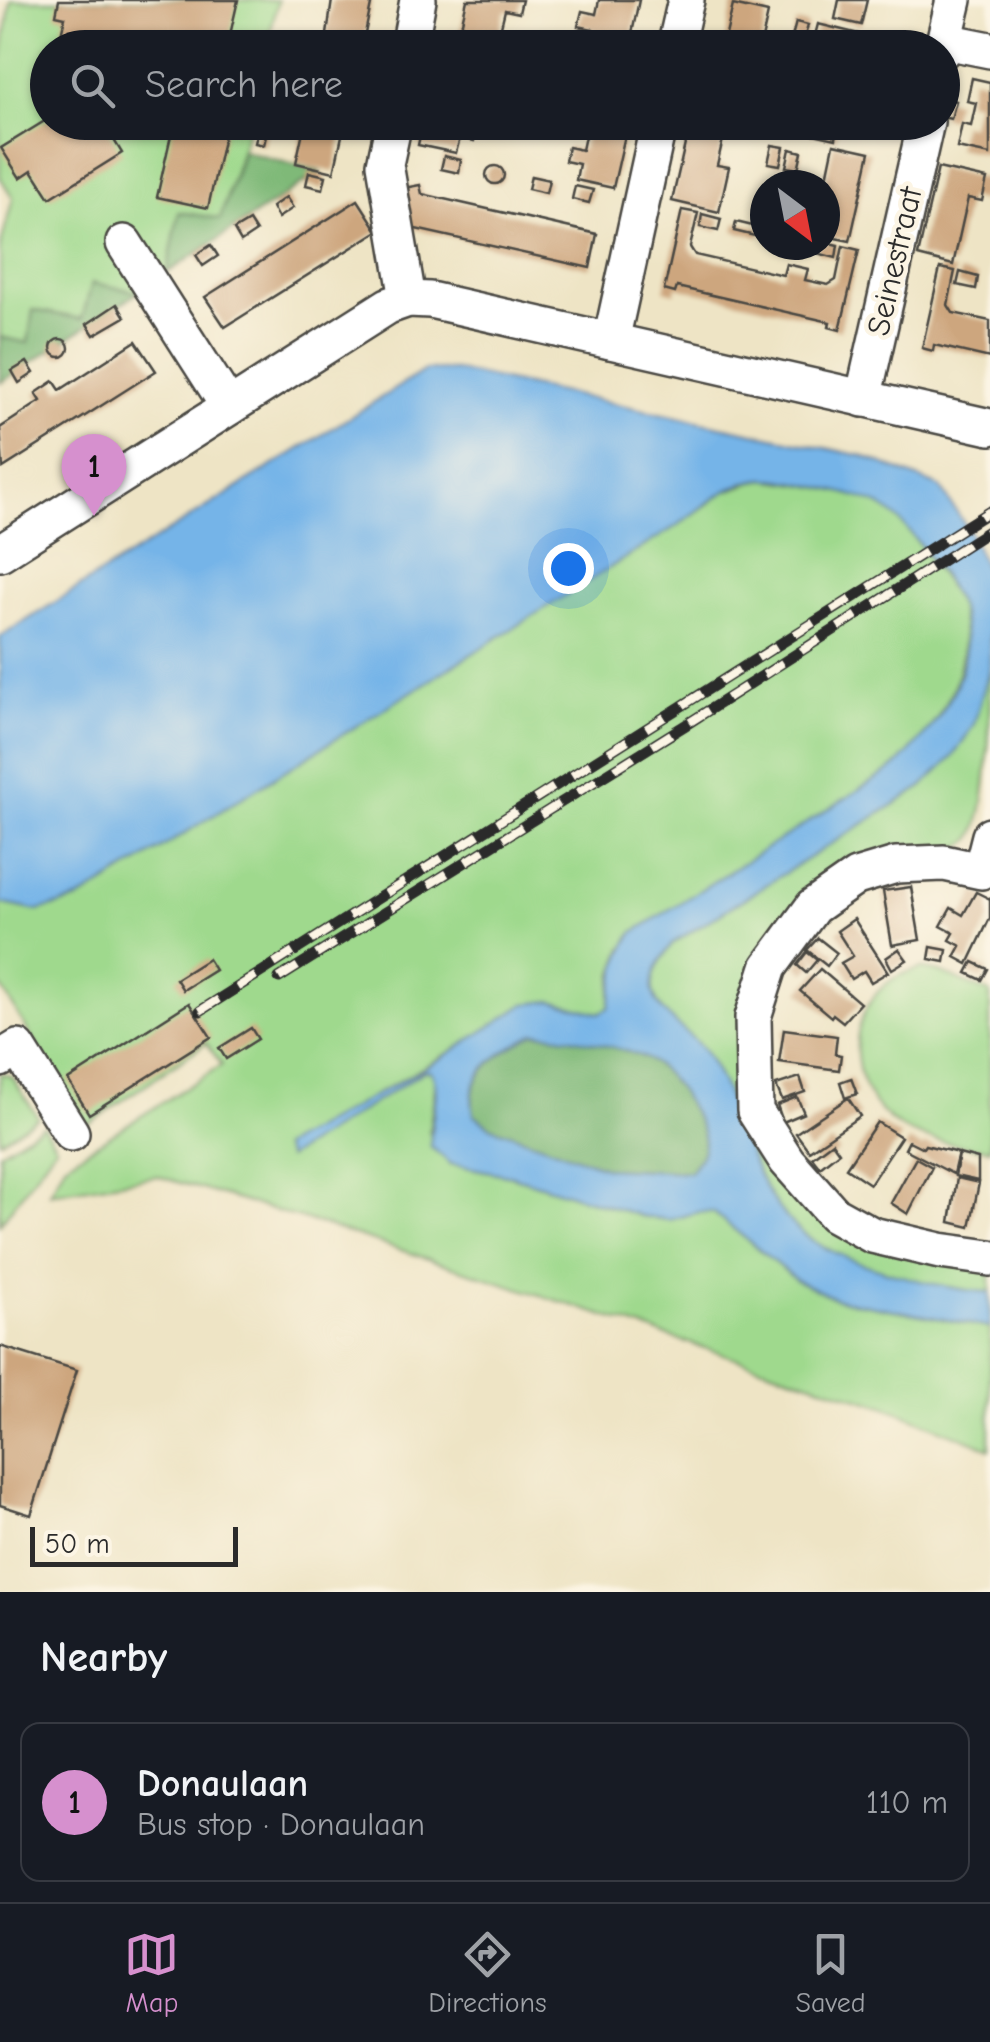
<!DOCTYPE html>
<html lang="en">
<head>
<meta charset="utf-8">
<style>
  :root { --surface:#171b24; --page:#20242c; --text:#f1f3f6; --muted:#9ea1a6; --line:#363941; --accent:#d690ce }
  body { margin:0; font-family:"Comic Neue",sans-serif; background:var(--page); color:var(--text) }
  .compass { position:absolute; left:750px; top:170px; width:90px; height:90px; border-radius:50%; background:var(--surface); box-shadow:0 2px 8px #0004; rotate:148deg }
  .scale { position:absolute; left:30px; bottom:25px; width:208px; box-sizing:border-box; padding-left:10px; border:5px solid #2b2b2b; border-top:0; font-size:28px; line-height:35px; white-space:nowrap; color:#2b2b2b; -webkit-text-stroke:8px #fcf5e5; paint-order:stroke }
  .you { position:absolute; left:568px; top:568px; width:35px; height:35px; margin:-25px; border:8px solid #fff; border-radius:50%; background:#1a73e8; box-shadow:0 0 0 15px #1a73e833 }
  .badge { display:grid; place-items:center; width:65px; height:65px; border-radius:50%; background:var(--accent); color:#111; font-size:32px; font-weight:700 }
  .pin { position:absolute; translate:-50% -82px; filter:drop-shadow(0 2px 5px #0008) }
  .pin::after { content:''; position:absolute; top:52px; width:35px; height:30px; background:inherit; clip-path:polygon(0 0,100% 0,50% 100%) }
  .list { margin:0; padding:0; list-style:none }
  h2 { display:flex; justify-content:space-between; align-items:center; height:130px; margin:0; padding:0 40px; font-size:42px }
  h2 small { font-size:32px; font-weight:400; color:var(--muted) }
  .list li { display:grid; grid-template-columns:65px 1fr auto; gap:30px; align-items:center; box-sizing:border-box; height:160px; margin:0 20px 20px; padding:0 20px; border:2px solid var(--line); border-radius:20px }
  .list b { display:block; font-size:38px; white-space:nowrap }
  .list p { margin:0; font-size:32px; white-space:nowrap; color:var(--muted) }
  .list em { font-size:32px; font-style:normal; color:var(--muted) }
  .icon { flex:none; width:55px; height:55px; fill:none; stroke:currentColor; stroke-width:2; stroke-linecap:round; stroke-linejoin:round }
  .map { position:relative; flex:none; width:990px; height:1592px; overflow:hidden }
  .search { position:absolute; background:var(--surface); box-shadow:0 2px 8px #0004; left:30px; right:30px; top:30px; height:110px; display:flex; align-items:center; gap:25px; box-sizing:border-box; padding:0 35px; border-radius:55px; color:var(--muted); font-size:38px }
  .sheet { height:310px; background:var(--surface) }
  nav { display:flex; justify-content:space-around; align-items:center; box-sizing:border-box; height:140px; border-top:2px solid var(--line); background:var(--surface); font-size:28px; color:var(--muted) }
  nav a { display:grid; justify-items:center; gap:5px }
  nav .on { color:var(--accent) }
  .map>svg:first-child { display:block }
  .green { fill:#9fd98d; stroke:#65825c; stroke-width:2.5 }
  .forest { fill:#7fb978; stroke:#557252; stroke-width:2.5 }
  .water { fill:#74b4e8; stroke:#50708a; stroke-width:2.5; fill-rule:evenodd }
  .building { fill:#cda67e }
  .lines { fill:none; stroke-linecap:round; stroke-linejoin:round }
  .minor-casing { stroke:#484742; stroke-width:40 }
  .minor { stroke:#fff; stroke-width:35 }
  .rail-casing { stroke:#2b2b2b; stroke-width:11 }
  .rail { stroke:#fcf5e5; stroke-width:8; stroke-dasharray:22; stroke-linecap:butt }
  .labels { text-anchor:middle; stroke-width:9; stroke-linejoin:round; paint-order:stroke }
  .street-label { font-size:32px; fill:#2b2b2b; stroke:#fcf5e5 }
</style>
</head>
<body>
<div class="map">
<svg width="990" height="1592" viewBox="0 0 990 1592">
  <rect width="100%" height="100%" fill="#fcf5e5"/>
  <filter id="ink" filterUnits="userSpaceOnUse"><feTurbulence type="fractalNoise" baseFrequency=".01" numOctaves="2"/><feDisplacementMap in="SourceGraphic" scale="20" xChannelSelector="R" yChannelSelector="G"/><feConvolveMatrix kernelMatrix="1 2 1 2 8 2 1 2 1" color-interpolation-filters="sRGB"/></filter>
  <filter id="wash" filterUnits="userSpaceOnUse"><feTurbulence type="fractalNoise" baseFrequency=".0048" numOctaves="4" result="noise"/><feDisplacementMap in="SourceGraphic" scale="40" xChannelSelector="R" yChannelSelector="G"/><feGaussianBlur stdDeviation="2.25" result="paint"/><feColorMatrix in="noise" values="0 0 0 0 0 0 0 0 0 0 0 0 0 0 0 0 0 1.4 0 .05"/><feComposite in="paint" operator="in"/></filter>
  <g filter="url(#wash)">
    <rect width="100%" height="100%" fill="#eee4c5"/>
    <g class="green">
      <path d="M11,0H278L267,47L48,48V122L250,123L220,219L179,212L167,273L139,292L92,283L82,319L33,310L28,343L0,337V248L13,198L0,177V70Z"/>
      <path d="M763,479C795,483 856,491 883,507C901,517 923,548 933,565C942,579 957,596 960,612C974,675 938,725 895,767L623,948L614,973L609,1008L599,1013L577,1009L466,1043L282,1148L288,1157L424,1071H431L436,1081L429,1132L451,1164L512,1176L641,1216L669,1220L699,1212H713L796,1280L836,1299L990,1328V1449L884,1406L320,1224L157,1176L50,1193L65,1164L222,1065L206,1043L85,1126L0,985V903L38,911L78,900L678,525L726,491Z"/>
      <path d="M990,667C990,705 990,819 970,841C944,859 887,860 856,866L740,1020L737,1084L759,1148L804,1203L990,1272V1292C943,1290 847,1265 809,1238C746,1193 745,1114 706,1054C692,1031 659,1019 653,991C650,974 663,956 673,943L922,787L973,724Z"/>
      <path d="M921,968L940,972L990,993V1149C957,1145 914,1141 888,1118C847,1083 844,1011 893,979C900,974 912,971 921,968Z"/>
      <path d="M0,1073L12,1077L38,1117L0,1141Z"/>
      <path d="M43,1125L56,1146L0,1224V1152Z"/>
    </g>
    <g class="forest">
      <path d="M243,151L320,172L167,273L179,212L220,219Z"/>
      <path d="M92,283L139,292L0,383V337L28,343L33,310L82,319Z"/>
      <path d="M534,1033C559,1034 628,1048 649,1060C668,1072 705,1121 704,1144C703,1155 696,1164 690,1172L607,1168L489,1126L474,1114C464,1070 503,1053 534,1033Z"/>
    </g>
    <path class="water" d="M425,370H455L863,456L940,487L968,529L990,578V667L974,724L953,757L922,787L673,943C663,956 650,974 653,991C659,1019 692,1031 706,1054C745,1114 746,1193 809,1238C847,1265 943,1290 990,1292V1328L836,1299L796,1280L713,1212H699L669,1220L641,1216L512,1176L451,1164L431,1147C428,1124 443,1091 431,1071H424L287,1158L282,1147L442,1058L525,1004L551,1001L599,1013L609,1008C615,979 616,957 634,932L895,767C924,738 957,701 964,658C966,645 964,617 958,605C947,580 908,522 884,508C865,495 788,479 765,479C732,480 703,507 678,525L78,900L38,911L0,903V637ZM534,1033C559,1034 628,1048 649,1060C668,1071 704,1121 704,1144C703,1155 696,1164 690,1172L607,1168L489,1126L474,1114C463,1070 503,1053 534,1033Z"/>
    <g id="blocks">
      <g class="building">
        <path d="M59,0H238L230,35L245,39L243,48H58L65,17L56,15Z"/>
        <path d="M332,0H372L362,48H325Z"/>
        <path d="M467,0H522L519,13L505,10L498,39L513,42L511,48H456Z"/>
        <path d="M599,0H639L629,48H589L593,29L578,26L580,19L582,11L596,14Z"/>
        <path d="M839,0H867L861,25L835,19Z"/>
        <path d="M733,5L768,13L760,48H723Z"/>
        <path d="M796,22L808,25L804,40L792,37Z"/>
        <path d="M818,24L859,34L856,48L813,43Z"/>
        <path d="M972,78L990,82V155L957,148L962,124L971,126L976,103L967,101Z"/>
        <path d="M944,98L956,101L951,119L942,117Z"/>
        <path d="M48,119V122H103L122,153L50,198L32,170L20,178L1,148Z"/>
        <path d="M174,122H227L208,208L157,197Z"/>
        <path d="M260,122H269L264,145L255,143Z"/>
        <path d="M305,122H345L334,172L296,163Z"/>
        <path d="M423,122H463L477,126L474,141L460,138L456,153L418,145Z"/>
        <path d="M588,122H628L613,188L576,180L579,164L565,161L568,147L582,150Z"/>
        <path d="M690,122H727L717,165L729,167L719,212L672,201Z"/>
        <path d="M811,122H839L836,139L809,133Z"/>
        <path d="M852,122H883L882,131Z"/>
        <path d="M834,144L870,152L850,241L825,236V187Z"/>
        <path d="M772,145L784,147L780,165L768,163Z"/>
        <path d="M790,149L802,152L798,169L786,167Z"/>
        <path d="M444,156L461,160L459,173L441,169Z"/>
        <circle cx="495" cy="175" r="9"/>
        <path d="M938,168L987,179L982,201L968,198L953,265L918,256Z"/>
        <path d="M309,172L326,176L323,189L306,185Z"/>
        <path d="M531,176L549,180L546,193L528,189Z"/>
        <path d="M420,185L422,194L597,234L590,268L411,228L404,188Z"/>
        <path d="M575,186L593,190L589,203L572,199Z"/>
        <path d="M286,197L293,208L278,218L272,207Z"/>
        <path d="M358,200L378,231L225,327L205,297Z"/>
        <path d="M682,210L698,213L690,247L695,255L783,275L786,264L808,269L805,280L828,285L836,280L843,246L859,250L840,330L829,327L830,322L677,287L675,293L664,290Z"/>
        <path d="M702,214L721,219L718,231L700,227Z"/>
        <path d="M249,221L256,232L241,242L234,230Z"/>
        <path d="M736,222L761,228L759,237L734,231Z"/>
        <path d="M825,242L838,245L836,258L817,253L819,245H825Z"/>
        <path d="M211,245L218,256L203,266L196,255Z"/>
        <path d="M940,268L955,271L948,305L953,313L990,321V358L934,345L933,351L922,348Z"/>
        <path d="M960,272L978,277L976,289L957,285Z"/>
        <path d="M117,304L125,317L94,335L87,324Z"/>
        <circle cx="60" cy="348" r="9"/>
        <path d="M136,341L156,371L3,468L0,428L41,401L36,393L54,381L60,390Z"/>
        <path d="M27,362L34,373L19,383L12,371Z"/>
        <path d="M911,887L920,940L892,945L883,891Z"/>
        <path d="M976,892L990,899V918L968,964L955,957L961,946L950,940L954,933L941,926L951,908L963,915Z"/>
        <path d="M854,919L888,972L871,982L864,971L851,979L841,963L853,956L837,931Z"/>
        <path d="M818,938L837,953L827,966L807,950Z"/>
        <path d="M931,947L947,950L945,962L929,959Z"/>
        <path d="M899,949L907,960L892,969L886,958Z"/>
        <path d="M807,952L817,960L806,973L797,965Z"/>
        <path d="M208,959L215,970L183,990L176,979Z"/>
        <path d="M973,962L988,969L982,980L967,973Z"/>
        <path d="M820,969L860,1003L843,1022L833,1014L831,1017L800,991Z"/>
        <path d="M189,1003L211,1037L89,1114L68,1080Z"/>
        <path d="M251,1028L258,1039L226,1059L219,1048Z"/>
        <path d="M784,1029L837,1036L835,1054L841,1055L839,1070L779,1062Z"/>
        <path d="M800,1077L805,1092L782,1100L776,1085Z"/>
        <path d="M851,1078L857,1094L845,1098L840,1082Z"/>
        <path d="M797,1097L804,1113L783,1122L777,1105Z"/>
        <path d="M848,1098L860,1116L809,1151L796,1133Z"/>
        <path d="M877,1122L901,1137L870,1184L846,1168Z"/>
        <path d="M909,1141L923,1148L925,1145L958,1153L953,1174L905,1149Z"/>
        <path d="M832,1142L839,1152L820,1167L812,1157Z"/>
        <path d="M959,1154L978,1159V1181L955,1176Z"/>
        <path d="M916,1158L932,1167L908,1214L891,1203Z"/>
        <path d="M957,1178L979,1183L970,1227L950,1222Z"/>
        <path d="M0,1346L77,1370L31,1515L0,1505Z"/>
      </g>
    </g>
  </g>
  <g filter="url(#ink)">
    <use href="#blocks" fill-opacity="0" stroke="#484742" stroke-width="2.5"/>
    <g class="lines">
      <defs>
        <g id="minor">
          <path d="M945,41L990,50"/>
          <path d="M409,48L418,0"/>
          <path d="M675,48L686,0"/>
          <path d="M942,51L954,0"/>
          <path d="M394,122L385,164L408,299"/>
          <path d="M124,243L229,407"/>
          <path d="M611,341L659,122"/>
          <path d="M863,399L926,122"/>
          <path d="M0,553L388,306L408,299L430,300L990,427"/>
          <path d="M990,836L981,871L944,863L896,865L856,877L813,907L769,967L753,1017L754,1069L755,1111L787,1161L834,1214L872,1235L940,1251L990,1258"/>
          <path d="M0,1059L18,1048L71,1133"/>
        </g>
      </defs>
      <use href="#minor" class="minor-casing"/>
      <use href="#minor" class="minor"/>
      <defs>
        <g id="rail">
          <path d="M279,978L684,726L990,530"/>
          <path d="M200,1011L990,511"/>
        </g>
      </defs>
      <use href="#rail" class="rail-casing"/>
      <use href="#rail" class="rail"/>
    </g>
  </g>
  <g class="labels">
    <g class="street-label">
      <text transform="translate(894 261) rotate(-77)" y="11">Seinestraat</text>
    </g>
  </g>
</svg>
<svg class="compass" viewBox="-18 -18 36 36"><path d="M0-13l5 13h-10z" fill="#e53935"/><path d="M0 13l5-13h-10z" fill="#9ea1a6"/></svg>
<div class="scale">50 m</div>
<div class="you"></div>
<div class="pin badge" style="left:94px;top:516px">1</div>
<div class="search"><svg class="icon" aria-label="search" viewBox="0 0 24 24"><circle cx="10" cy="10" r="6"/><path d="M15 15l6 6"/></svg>Search here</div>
</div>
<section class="sheet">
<h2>Nearby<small></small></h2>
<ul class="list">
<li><span class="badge">1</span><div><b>Donaulaan</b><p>Bus stop · Donaulaan</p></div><em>110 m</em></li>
</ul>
</section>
<nav>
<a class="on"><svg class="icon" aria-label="map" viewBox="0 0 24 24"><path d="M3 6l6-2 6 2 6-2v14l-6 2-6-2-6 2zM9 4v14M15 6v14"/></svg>Map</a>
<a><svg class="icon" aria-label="directions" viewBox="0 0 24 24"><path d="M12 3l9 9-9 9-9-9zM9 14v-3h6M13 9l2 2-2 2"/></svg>Directions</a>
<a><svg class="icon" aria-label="saved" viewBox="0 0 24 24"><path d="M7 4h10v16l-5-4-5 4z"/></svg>Saved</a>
</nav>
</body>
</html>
